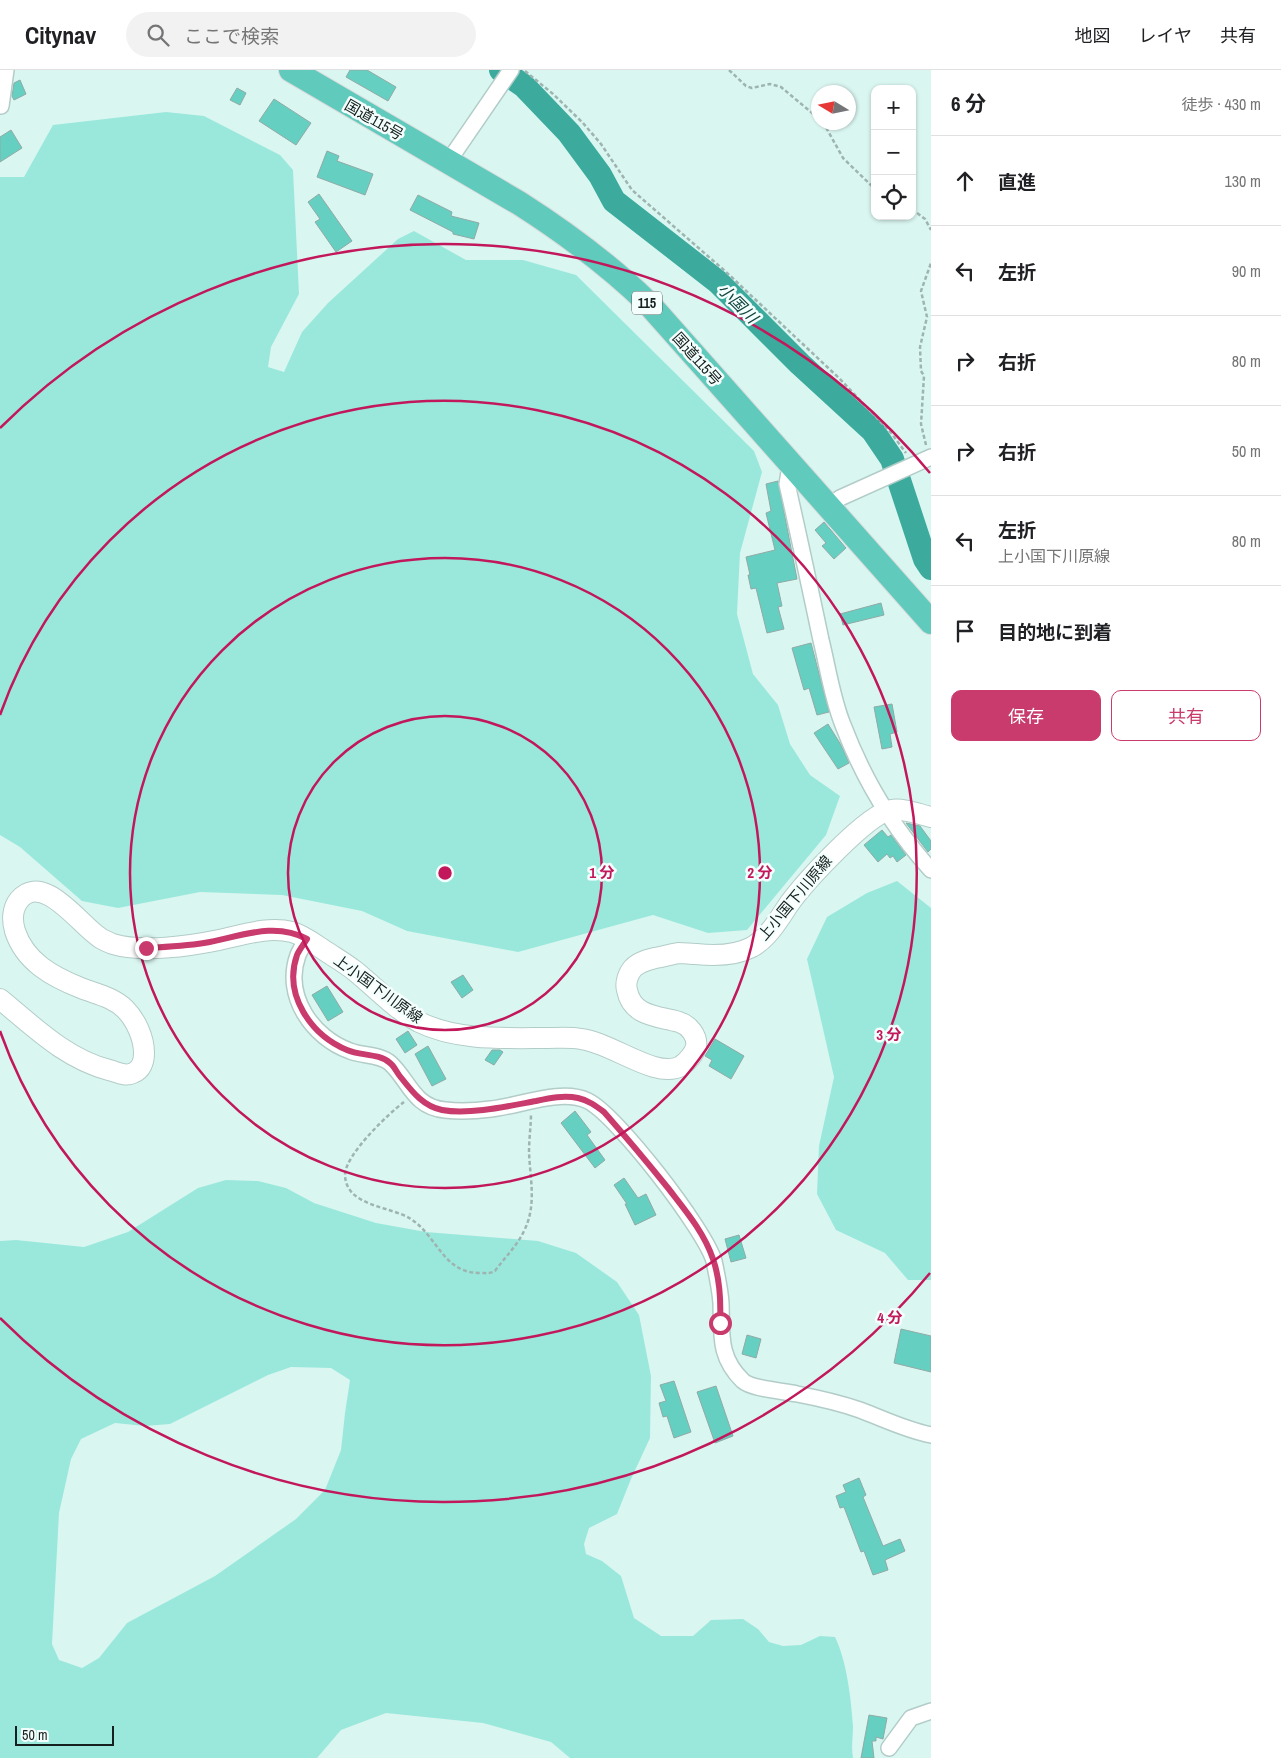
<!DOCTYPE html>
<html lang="ja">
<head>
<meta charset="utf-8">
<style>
  :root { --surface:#fff; --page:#f2f2f2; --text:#202124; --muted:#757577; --line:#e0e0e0; --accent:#c83b6c }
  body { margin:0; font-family:"Archivo Narrow","Noto Sans JP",sans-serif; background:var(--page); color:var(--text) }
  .controls { position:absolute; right:15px; top:15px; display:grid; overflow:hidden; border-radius:10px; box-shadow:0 1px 4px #0004 }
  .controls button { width:45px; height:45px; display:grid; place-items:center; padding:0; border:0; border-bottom:1px solid var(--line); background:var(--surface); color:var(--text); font:25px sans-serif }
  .compass { position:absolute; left:811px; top:15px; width:45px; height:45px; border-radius:50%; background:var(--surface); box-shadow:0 1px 4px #0004; rotate:280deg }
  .scale { position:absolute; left:15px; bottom:12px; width:99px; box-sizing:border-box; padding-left:5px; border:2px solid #16201e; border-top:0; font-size:14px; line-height:18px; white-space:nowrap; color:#16201e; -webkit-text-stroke:4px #f4fffd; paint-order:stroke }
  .stop { position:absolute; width:15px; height:15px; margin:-11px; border:4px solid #c83b6c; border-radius:50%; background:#fff }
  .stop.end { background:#c83b6c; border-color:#fff; box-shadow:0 1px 5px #0008 }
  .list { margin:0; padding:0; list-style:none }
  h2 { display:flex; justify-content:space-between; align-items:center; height:65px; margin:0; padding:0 20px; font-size:21px }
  h2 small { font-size:16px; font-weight:400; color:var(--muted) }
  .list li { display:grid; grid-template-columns:32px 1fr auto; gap:15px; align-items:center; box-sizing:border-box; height:90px; padding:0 20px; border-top:1px solid var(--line) }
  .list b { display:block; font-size:19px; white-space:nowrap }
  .list p { margin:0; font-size:16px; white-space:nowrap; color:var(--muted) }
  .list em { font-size:16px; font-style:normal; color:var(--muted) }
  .actions { display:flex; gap:10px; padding:15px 20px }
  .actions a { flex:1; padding:11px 0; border:1px solid var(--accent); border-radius:10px; text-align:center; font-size:18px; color:var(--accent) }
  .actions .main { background:var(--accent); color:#fff }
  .icon { flex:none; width:28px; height:28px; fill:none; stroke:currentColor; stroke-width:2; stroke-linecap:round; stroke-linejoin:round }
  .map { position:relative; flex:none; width:931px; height:1688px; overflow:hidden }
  header { display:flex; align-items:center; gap:30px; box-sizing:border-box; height:70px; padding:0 25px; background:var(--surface); border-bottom:1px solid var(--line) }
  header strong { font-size:24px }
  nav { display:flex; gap:28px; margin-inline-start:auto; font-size:18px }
  .search { width:350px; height:45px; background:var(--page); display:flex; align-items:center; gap:12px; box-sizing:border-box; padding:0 18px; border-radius:28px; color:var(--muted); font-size:19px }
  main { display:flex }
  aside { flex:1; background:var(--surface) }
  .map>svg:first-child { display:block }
  .green { fill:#9ae8dc; fill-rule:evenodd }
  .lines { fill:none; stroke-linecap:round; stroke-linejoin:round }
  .river { stroke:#3cab9e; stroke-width:24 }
  .building { fill:#65d0c1; stroke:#90aaa6 }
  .minor-casing { stroke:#b2cdc8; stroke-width:18 }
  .secondary-casing { stroke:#b2cdc8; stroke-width:22 }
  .trunk-casing { stroke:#dadbdb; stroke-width:26 }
  .path { stroke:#9eb4b0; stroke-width:2.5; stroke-dasharray:4 2.5; stroke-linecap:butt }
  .minor { stroke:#fff; stroke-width:15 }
  .secondary { stroke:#fff; stroke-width:20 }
  .trunk { stroke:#60cabc; stroke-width:24 }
  .route { stroke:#c83b6c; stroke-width:6 }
  .ring { fill:none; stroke:#c2185b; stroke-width:2.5 }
  .labels { text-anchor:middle; stroke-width:5; stroke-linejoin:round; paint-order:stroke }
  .shield { fill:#f4fffd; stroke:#596361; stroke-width:1 }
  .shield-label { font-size:14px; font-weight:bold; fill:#16201e }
  .street-label { font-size:15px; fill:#16201e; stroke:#f4fffd }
  .water-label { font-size:16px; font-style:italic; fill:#13443e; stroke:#f4fffd }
  .centre { fill:#c2185b; stroke:#f4fffd; stroke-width:2.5 }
  .ring-label { font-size:15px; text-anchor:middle; font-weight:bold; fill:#c2185b; stroke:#f4fffd; stroke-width:5; stroke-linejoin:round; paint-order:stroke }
</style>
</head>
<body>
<header>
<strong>Citynav</strong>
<div class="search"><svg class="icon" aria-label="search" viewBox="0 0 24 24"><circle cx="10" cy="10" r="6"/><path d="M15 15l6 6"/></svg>ここで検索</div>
<nav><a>地図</a><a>レイヤ</a><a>共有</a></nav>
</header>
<main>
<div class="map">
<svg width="931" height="1688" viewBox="0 0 931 1688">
  <rect width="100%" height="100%" fill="#daf6f1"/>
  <g class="green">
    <path d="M166,42L204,46L280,85L293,100L299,224L271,277L268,297L284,302L302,262L328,233L398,169L414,161L466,190H523L576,205L754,381L762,402L740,483L737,544L753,604L778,635L790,674L810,705L840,726L826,765L747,860L708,863L653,845L518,882L407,861L362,841L282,825L200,822L118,838L82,831L20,777L0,765V107H24L53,55Z"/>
    <path d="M897,811L931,838V1210H908L885,1183L836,1160L817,1124L819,1076L834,1007L807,889L827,847L867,823Z"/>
    <path d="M226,1110L258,1111L286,1118L314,1133L376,1153L426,1162L538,1171L576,1183L617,1212L639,1245L651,1306L650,1368L631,1409L617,1444L589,1458L584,1474L586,1484L602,1491L621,1506L634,1548L661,1566H693L711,1550L743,1549L758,1559L769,1572L783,1576L801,1575L820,1566L835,1567C847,1592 851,1628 853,1656C853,1667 851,1677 853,1688H570L551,1672L483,1653L386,1643L341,1660L317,1688H0V1171L16,1170L84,1177L128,1162L198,1118ZM291,1297L331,1298L350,1310L345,1343L341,1380L325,1420L296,1449L215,1506L127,1553L99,1588L82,1598L59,1590L52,1574L59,1443L71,1389L81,1369L115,1353L145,1356L170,1354L268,1305Z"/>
  </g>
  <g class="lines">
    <path class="river" d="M501,0L524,16L569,63L600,105L614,131L718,212L800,294L873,361L892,389L925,489L931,498"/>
  </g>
  <g class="building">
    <path d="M350,0H367L396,17L388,31L346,7Z"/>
    <path d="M20,10L26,24L14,30L12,26L14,13Z"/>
    <path d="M237,18L246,23L240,35L230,30Z"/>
    <path d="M274,29L311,53L296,75L259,51Z"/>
    <path d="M11,60L22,78L0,92V67Z"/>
    <path d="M327,81L339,86L337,91L373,104L365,125L317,107Z"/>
    <path d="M319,124L352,171L336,182L315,152L320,149L308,132Z"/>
    <path d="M418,125L452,142L451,146L479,153L474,169L453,164V162L410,140Z"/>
    <path d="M778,411L797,509L777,513L782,536L778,537L784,559L767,563L756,518L751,519L748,505H750L746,487L775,480L766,443L771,441L766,414Z"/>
    <path d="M824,452L846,478L834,489L822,476L826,473L815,460Z"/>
    <path d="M881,533L884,545L843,555L840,544Z"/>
    <path d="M811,573L829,642L817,645L809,618L804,620L792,578Z"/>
    <path d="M892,634L897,662L890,664L892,677L882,679L874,637Z"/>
    <path d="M828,654L841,675L849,693L838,699L814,663Z"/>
    <path d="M906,753L920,756L931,771V779L928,782Z"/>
    <path d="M882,760L888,767L891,765L906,785L897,792L893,786L890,788L887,784L878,792L864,775Z"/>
    <path d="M463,905L473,920L462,928L451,912Z"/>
    <path d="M327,916L343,942L328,951L312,925Z"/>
    <path d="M408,961L417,975L405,983L396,969Z"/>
    <path d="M715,969L744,986L731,1009L709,996L712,990L705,986Z"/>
    <path d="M428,976L446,1009L432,1016L415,984Z"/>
    <path d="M492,980H500L503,982L494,995L485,990Z"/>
    <path d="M575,1041L591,1062L587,1065L605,1090L595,1098L561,1053Z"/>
    <path d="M624,1108L638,1128L646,1124L656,1145L635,1155L625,1134H627L614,1115Z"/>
    <path d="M739,1165L746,1188L731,1192L725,1169Z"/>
    <path d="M901,1259L931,1266V1302L894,1293Z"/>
    <path d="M747,1265L761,1269L756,1288L742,1284Z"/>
    <path d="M674,1311L691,1362L674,1368L667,1346L663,1347L659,1333L666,1331L660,1315Z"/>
    <path d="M716,1316L733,1366L715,1373L697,1322Z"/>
    <path d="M859,1408L866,1425L863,1427L883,1476L900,1469L905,1481L885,1490L888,1500L873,1505L864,1481L861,1482L844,1437L840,1438L836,1426L846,1422L843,1415Z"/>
    <path d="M869,1645L887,1648L883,1669L876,1667V1671H872L874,1688H861Z"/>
  </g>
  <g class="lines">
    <defs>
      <g id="minor">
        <path d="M1,36L6,0"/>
        <path d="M448,92L511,0"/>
        <path d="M793,396L789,402L787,414C799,466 810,518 821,570C828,598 832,628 843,655C863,708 893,758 931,800"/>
        <path d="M829,436L840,428L931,387"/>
        <path d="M307,869C304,874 300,880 298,885C283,926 313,968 350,981C362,986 380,984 390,993C409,1010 413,1037 445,1040C460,1042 476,1041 491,1039C520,1036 561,1018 588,1031C617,1045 705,1160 714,1191C717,1205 720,1219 721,1233C722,1264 718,1287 743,1311C752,1319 784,1321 797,1324C818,1328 840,1333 860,1340C884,1349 906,1360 931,1365"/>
        <path d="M889,1678L911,1648L931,1641"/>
      </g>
      <path id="secondary" d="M0,929C34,957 66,989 109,1000C117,1002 125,1007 133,1003C141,1000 144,992 144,983C144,968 136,950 125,939C113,927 96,924 81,918C53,907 25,892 15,861C12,851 12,839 19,830C43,801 80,855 99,867C99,868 112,874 113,874C142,883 190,876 219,870C243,865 268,856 292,862C305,866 316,875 327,882C336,888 346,894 355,901C376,918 395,939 419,952C457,971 506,968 548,968C559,968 570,967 581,969C611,972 656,1010 681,996C687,992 694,984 696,977C698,966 689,955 679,952C659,946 632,947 627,920C625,913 628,904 633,898C639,892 647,890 655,888C663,887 671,884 679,883C684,883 691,884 696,884C714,886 735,886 752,877C768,868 779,849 789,834C805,812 867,744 891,740C904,738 918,744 931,747"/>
      <path id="trunk" d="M291,0L519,133C566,163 608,194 648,233L931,552"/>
    </defs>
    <use href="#minor" class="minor-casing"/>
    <use href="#secondary" class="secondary-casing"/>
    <use href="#trunk" class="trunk-casing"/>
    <g class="path">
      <path d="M729,0L746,16L752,18L770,14L781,17L818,48"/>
      <path d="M525,1L553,24L583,53L601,74L632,120L725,201L840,309L892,364L906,383"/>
      <path d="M823,52L843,88L875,119"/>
      <path d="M912,139L925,149L931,160"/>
      <path d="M926,375L921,354L924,306L921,301L920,277L927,247L921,221L931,193"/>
      <path d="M404,1032C388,1044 345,1085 345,1105C346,1137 391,1136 411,1149C438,1167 443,1203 480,1203C486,1203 490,1204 495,1201C505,1187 517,1176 524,1161C537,1135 530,1109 529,1082C529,1069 531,1056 531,1043"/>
    </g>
    <use href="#minor" class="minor"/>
    <use href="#secondary" class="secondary"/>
    <use href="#trunk" class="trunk"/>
  </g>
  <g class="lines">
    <path class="route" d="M146,878C165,877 185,876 204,873C239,867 274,851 307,869C304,874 299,880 297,885C283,925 311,965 347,980C360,986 379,983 390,993C394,996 396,1001 399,1005C411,1020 422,1036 442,1040C469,1045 509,1036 536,1031C550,1028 564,1025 578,1028C588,1030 596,1036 604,1042C626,1067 647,1092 668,1118C685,1140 704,1162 713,1189C720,1209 721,1232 720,1253"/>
  </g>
  <g class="ring">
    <circle cx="445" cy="803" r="157"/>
    <circle cx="445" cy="803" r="315"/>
    <path d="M0 645A472 472 0 1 1 0 961"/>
    <path d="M930 1203A629 629 0 0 1 0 1248M0 358A629 629 0 0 1 930 403"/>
  </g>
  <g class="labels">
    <rect class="shield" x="632" y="221.5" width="30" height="23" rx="4"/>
    <g class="shield-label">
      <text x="647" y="238">115</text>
    </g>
    <g class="street-label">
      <text transform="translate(374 50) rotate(30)" y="5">国道115号</text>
      <text transform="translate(697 289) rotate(48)" y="5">国道115号</text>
      <text transform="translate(795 828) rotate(-50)" y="5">上小国下川原線</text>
      <text transform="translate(378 919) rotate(36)" y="5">上小国下川原線</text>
    </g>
    <g class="water-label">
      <text transform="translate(738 233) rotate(45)" y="6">小国川</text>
    </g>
  </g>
  <circle cx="445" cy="803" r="8" class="centre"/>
  <g class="ring-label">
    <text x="602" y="808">1 分</text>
    <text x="760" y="808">2 分</text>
    <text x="889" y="970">3 分</text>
    <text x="890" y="1253">4 分</text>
  </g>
</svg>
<div class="controls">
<button>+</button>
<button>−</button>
<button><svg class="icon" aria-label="locate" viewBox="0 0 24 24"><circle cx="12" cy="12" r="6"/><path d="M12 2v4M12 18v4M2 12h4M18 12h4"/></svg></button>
</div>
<svg class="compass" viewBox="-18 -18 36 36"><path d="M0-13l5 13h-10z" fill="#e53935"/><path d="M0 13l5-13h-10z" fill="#757577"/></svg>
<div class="scale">50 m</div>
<div class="stop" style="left:720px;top:1253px"></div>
<div class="stop end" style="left:146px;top:878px"></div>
</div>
<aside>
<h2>6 分<small>徒歩 · 430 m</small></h2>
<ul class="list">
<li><svg class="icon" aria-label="ahead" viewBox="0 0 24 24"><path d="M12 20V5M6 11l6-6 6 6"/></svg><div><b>直進</b></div><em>130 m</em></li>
<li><svg class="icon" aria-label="left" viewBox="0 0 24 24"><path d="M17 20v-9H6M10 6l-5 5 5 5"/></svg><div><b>左折</b></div><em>90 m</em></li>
<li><svg class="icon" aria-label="right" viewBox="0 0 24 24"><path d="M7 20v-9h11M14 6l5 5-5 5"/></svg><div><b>右折</b></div><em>80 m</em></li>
<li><svg class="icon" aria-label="right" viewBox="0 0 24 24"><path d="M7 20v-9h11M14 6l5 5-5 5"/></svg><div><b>右折</b></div><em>50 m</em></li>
<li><svg class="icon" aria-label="left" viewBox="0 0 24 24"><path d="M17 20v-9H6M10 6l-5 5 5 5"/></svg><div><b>左折</b><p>上小国下川原線</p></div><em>80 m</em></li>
<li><svg class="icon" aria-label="arrive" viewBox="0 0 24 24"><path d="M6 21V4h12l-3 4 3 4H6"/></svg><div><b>目的地に到着</b></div></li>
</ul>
<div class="actions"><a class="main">保存</a><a>共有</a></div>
</aside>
</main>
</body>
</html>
